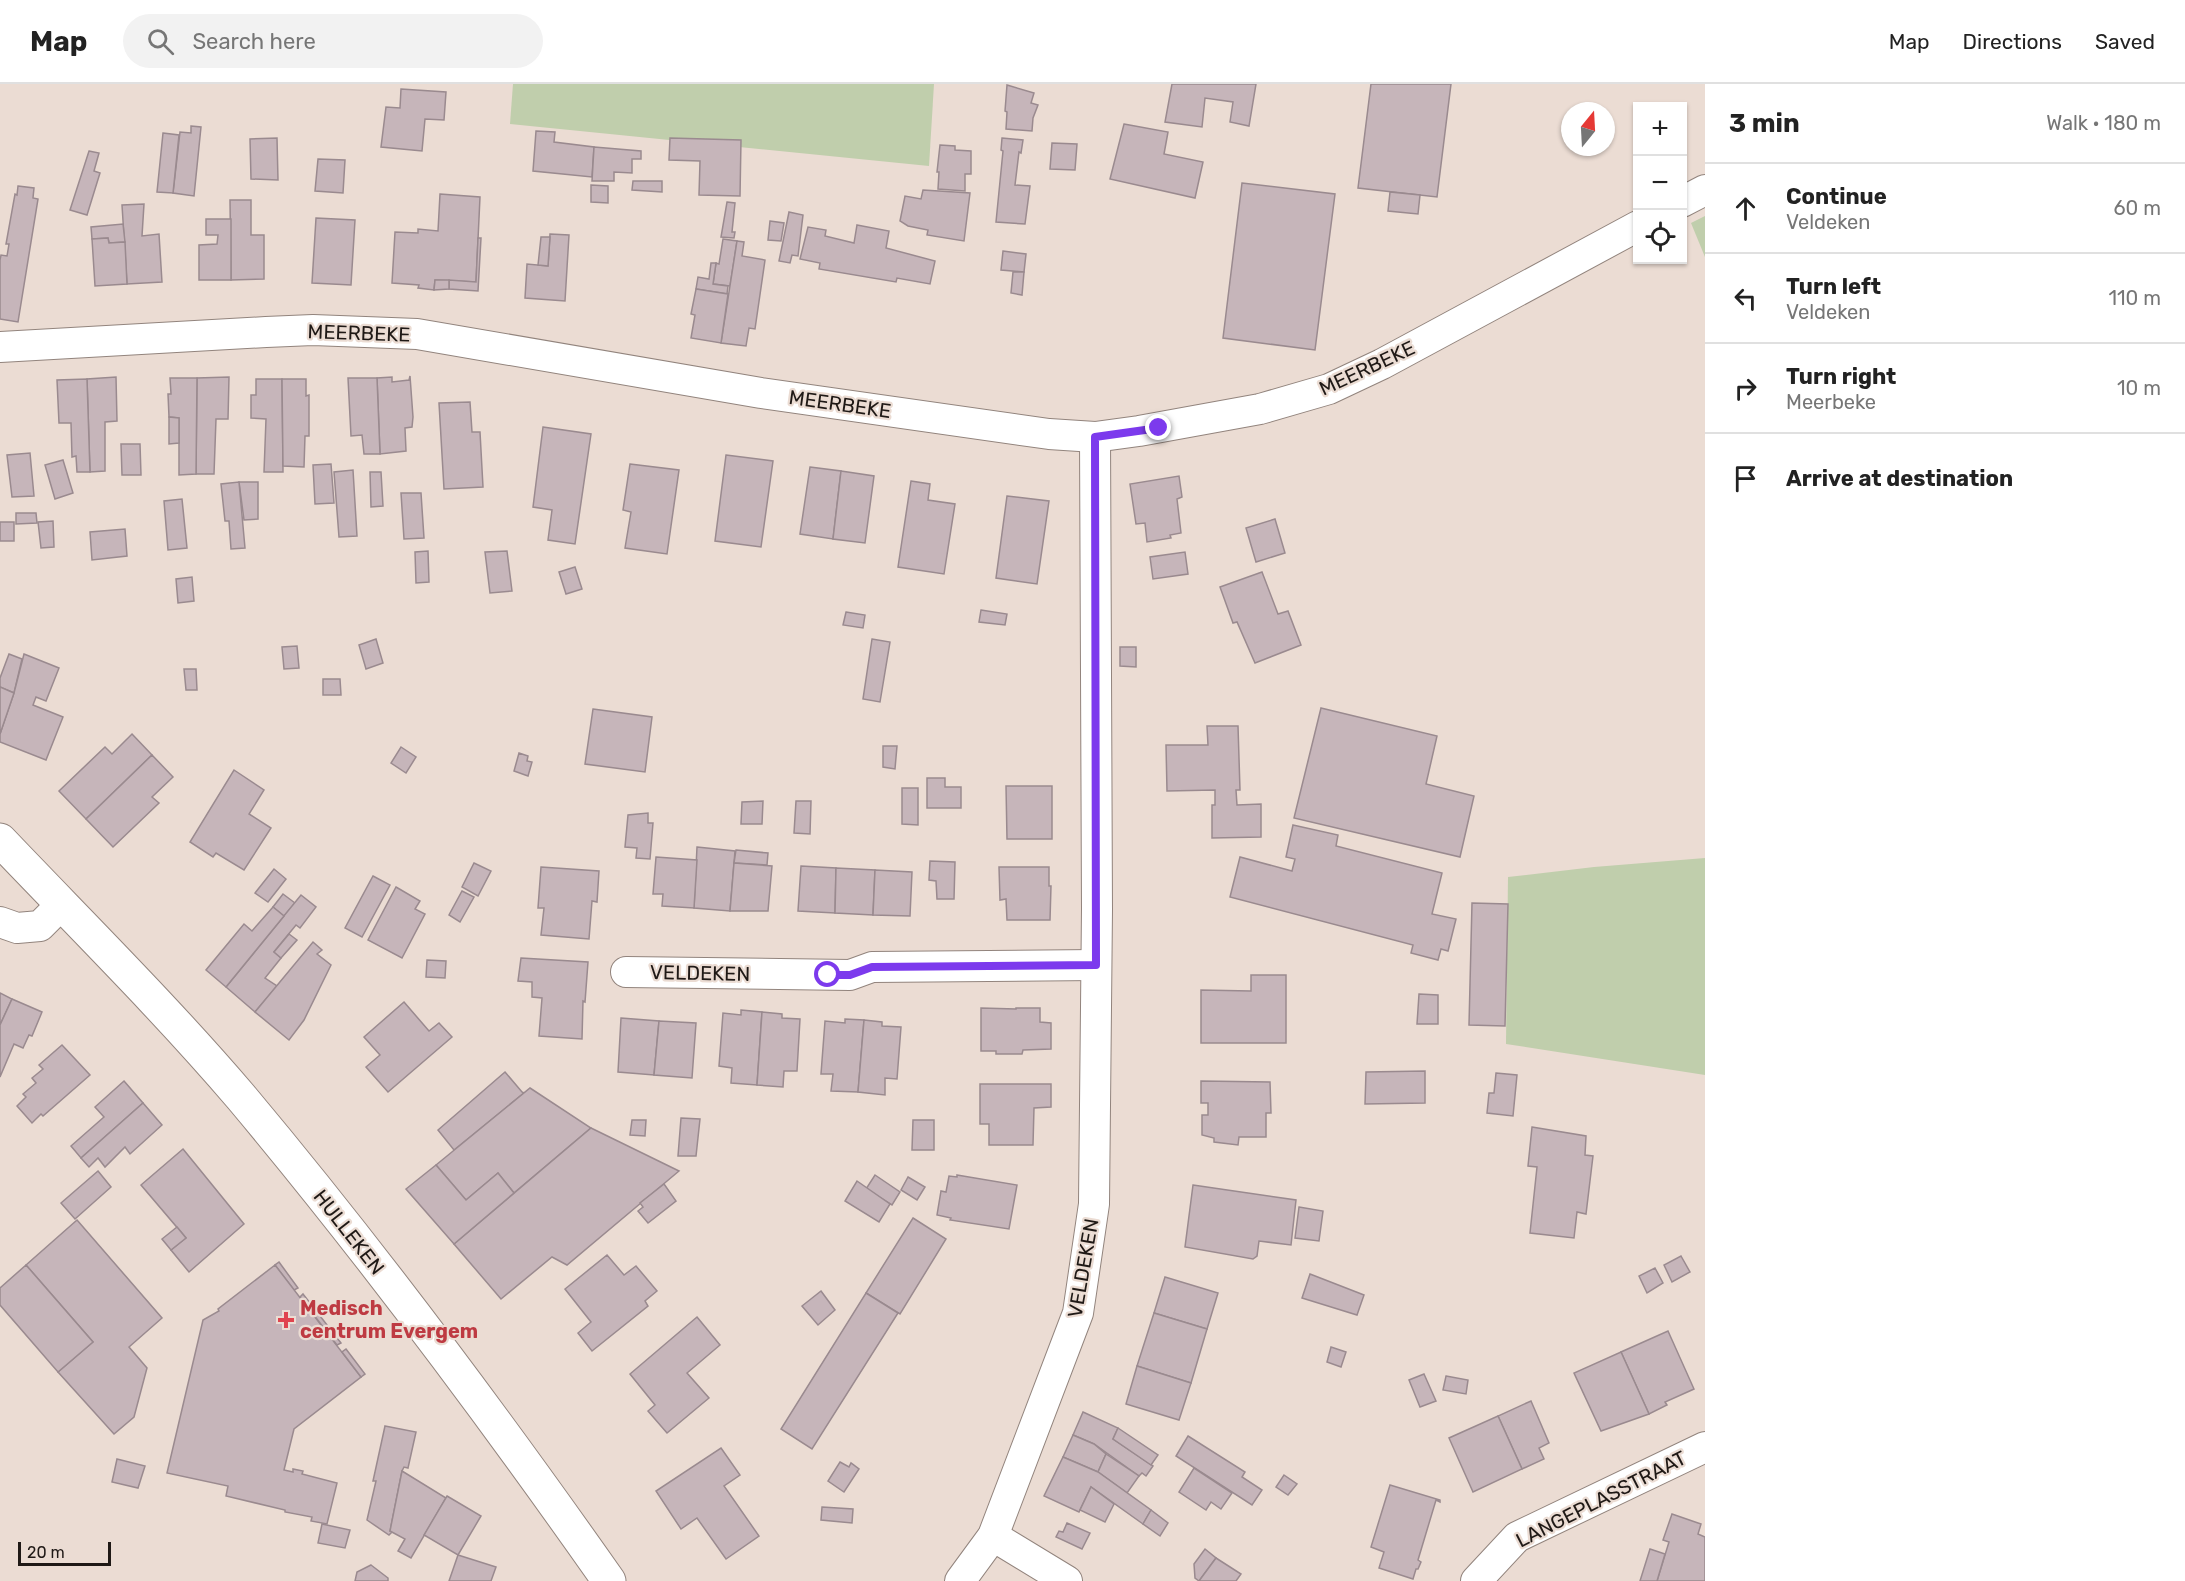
<!DOCTYPE html>
<html lang="en">
<head>
<meta charset="utf-8">
<style>
  :root { --surface:#fff; --page:#f2f2f2; --text:#222; --muted:#767676; --line:#e0e0e0 }
  body { margin:0; font-family:Rubik,sans-serif; background:var(--page); color:var(--text) }
  .controls { position:absolute; right:18px; top:18px; display:grid; overflow:hidden; border-radius:0px; box-shadow:0 2px 4px #0004 }
  .controls button { width:54px; height:54px; display:grid; place-items:center; padding:0; border:0; border-bottom:2px solid var(--line); background:var(--surface); color:var(--text); font:30px sans-serif }
  .compass { position:absolute; left:1561px; top:18px; width:54px; height:54px; border-radius:50%; background:var(--surface); box-shadow:0 2px 4px #0004; rotate:18deg }
  .scale { position:absolute; left:18px; bottom:15px; width:93px; box-sizing:border-box; padding-left:6px; border:3px solid #1f1916; border-top:0; font-size:16px; line-height:21px; white-space:nowrap; color:#1f1916; -webkit-text-stroke:4px #ebdcd3; paint-order:stroke }
  .stop { position:absolute; width:18px; height:18px; margin:-14px; border:4px solid #7c3aed; border-radius:50%; background:#fff }
  .stop.end { background:#7c3aed; border-color:#fff; box-shadow:0 2px 6px #0008 }
  .list { margin:0; padding:0; list-style:none }
  h2 { display:flex; justify-content:space-between; align-items:center; height:78px; margin:0; padding:0 24px; font-size:26px }
  h2 small { font-size:20px; font-weight:400; color:var(--muted) }
  .list li { display:grid; grid-template-columns:39px 1fr auto; gap:18px; align-items:center; box-sizing:border-box; height:90px; padding:0 24px; border-top:2px solid var(--line) }
  .list b { display:block; font-size:22px; white-space:nowrap }
  .list p { margin:0; font-size:20px; white-space:nowrap; color:var(--muted) }
  .list em { font-size:20px; font-style:normal; color:var(--muted) }
  .icon { flex:none; width:33px; height:33px; fill:none; stroke:currentColor; stroke-width:2; stroke-linecap:round; stroke-linejoin:round }
  .map { position:relative; flex:none; width:1705px; height:1497px; overflow:hidden }
  header { display:flex; align-items:center; gap:36px; box-sizing:border-box; height:84px; padding:0 30px; background:var(--surface); border-bottom:2px solid var(--line) }
  header strong { font-size:28px }
  nav { display:flex; gap:33px; margin-inline-start:auto; font-size:21px }
  .search { width:420px; height:54px; background:var(--page); display:flex; align-items:center; gap:15px; box-sizing:border-box; padding:0 21px; border-radius:33px; color:var(--muted); font-size:22px }
  main { display:flex }
  aside { flex:1; background:var(--surface) }
  .map>svg:first-child { display:block }
  .green { fill:#c0ceac }
  .building { fill:#c6b5ba; stroke:#9a8a8f; stroke-width:1.5 }
  .lines { fill:none; stroke-linecap:round; stroke-linejoin:round }
  .minor-casing { stroke:#92847d; stroke-width:32 }
  .major-casing { stroke:#92847d; stroke-width:35 }
  .minor { stroke:#fff; stroke-width:30 }
  .major { stroke:#fff; stroke-width:33 }
  .route { stroke:#7c3aed; stroke-width:8 }
  .health-dot { fill:#e0444e; stroke:#ebdcd3; stroke-width:2 }
  .labels { text-anchor:middle; stroke-width:4.5; stroke-linejoin:round; paint-order:stroke }
  .street-label { font-size:20px; fill:#1f1916; stroke:#ebdcd3 }
  .health-label { font-size:20px; font-weight:bold; fill:#be3a42; stroke:#ebdcd3; text-anchor:start }
</style>
</head>
<body>
<header>
<strong>Map</strong>
<div class="search"><svg class="icon" aria-label="search" viewBox="0 0 24 24"><circle cx="10" cy="10" r="6"/><path d="M15 15l6 6"/></svg>Search here</div>
<nav><a>Map</a><a>Directions</a><a>Saved</a></nav>
</header>
<main>
<div class="map">
<svg width="1705" height="1497" viewBox="0 0 1705 1497">
  <rect width="100%" height="100%" fill="#ebdcd3"/>
  <g class="green">
    <path d="M513,0H934L929,82L510,40Z"/>
    <path d="M1705,132V173L1691,139Z"/>
    <path d="M1705,774V991L1506,960L1508,793L1594,783Z"/>
  </g>
  <g class="building">
    <path d="M1172,0H1256L1249,42L1230,38L1233,18L1205,14L1202,43L1165,38Z"/>
    <path d="M1371,0H1451L1437,113L1358,104Z"/>
    <path d="M1007,1L1034,9L1031,19L1038,21L1033,34L1032,47L1006,45L1007,28L1005,27Z"/>
    <path d="M401,5L446,8L444,36L425,35L422,67L381,63L386,23L400,24Z"/>
    <path d="M1124,40L1168,48L1164,70L1203,78L1195,114L1110,95Z"/>
    <path d="M191,42L201,43L194,112L173,109L180,48L191,49Z"/>
    <path d="M536,47L555,48L554,58L594,63L592,93L533,87Z"/>
    <path d="M163,49L179,51L173,109L157,108Z"/>
    <path d="M277,54L278,96L251,95L250,55Z"/>
    <path d="M670,54L741,56L740,112L699,111L700,77L669,76Z"/>
    <path d="M1002,54L1023,56L1021,69L1019,68L1015,101L1030,102L1025,140L996,138L1003,67L1001,66Z"/>
    <path d="M1052,59L1077,60L1075,86L1050,85Z"/>
    <path d="M940,61L955,62V66L971,67V90H965V107L938,105L939,88H937Z"/>
    <path d="M594,63L641,67V75H632V89L614,88V97H592Z"/>
    <path d="M89,67L99,69L94,87L100,89L87,131L70,126Z"/>
    <path d="M318,75L345,76L343,109L315,107Z"/>
    <path d="M633,97H662V108L632,106Z"/>
    <path d="M1242,99L1335,110L1315,266L1223,254Z"/>
    <path d="M591,101L608,102V119L591,118Z"/>
    <path d="M18,102L34,104L33,114L38,115L18,238L0,235V176L1,171L7,172L9,160H6L15,110L17,111Z"/>
    <path d="M923,106L970,109L964,157L927,151L928,146L908,142L900,137L905,112L921,115Z"/>
    <path d="M1390,108L1420,111L1418,130L1388,127Z"/>
    <path d="M440,110L480,113L476,198L435,196L434,206L418,204L419,201L392,199L395,148L418,149V145L438,147Z"/>
    <path d="M230,116H251V151H264V195L231,196Z"/>
    <path d="M727,118L735,119L732,148H735L734,154L721,153Z"/>
    <path d="M144,120L142,152L159,150L162,198L127,200L122,121Z"/>
    <path d="M789,128L803,131L798,172L792,171L790,179L779,177Z"/>
    <path d="M316,134L355,136L351,201L312,199Z"/>
    <path d="M206,135H231V196H199V161L217,160L218,151H206Z"/>
    <path d="M770,137L784,139L781,157L768,156Z"/>
    <path d="M123,140L125,158L109,159L108,154L92,155L91,143Z"/>
    <path d="M857,141L889,147L886,164L935,177L930,200L897,194L896,198L819,185L820,179L800,175L808,143L826,146L825,152L854,159Z"/>
    <path d="M550,150L569,151L565,217L525,214L527,180L548,182Z"/>
    <path d="M541,153H550L548,182L538,181Z"/>
    <path d="M108,154L109,159L125,158L127,200L95,202L92,155Z"/>
    <path d="M478,154H481L478,207L449,205V196L476,198Z"/>
    <path d="M723,155L737,157L730,202L713,200L716,179L719,180Z"/>
    <path d="M737,157L744,158L742,172L765,176L755,245L749,244L746,262L721,259Z"/>
    <path d="M1003,167L1026,170L1024,188L1001,186Z"/>
    <path d="M711,179H716L713,200L728,202L727,210L696,205L698,193L709,195Z"/>
    <path d="M1013,188H1024L1022,211L1011,209Z"/>
    <path d="M435,196H449V205L434,206Z"/>
    <path d="M696,205L728,210L721,259L691,254L695,231L691,230Z"/>
    <path d="M410,292L413,333L412,343L405,344L406,367L380,370L377,294L392,293V298L409,296Z"/>
    <path d="M116,293L117,337L105,338V387L90,388L87,295Z"/>
    <path d="M229,293L228,335H216L214,390H196L197,294Z"/>
    <path d="M170,294H197L196,390L179,391V334L169,333L168,310H171Z"/>
    <path d="M348,294H377L380,370H364L362,351L351,352Z"/>
    <path d="M87,295L90,388H77L76,372L72,373L71,339H59L57,296Z"/>
    <path d="M256,295H282L283,388H264L266,335L251,334V311H256Z"/>
    <path d="M282,295H306V312L309,311V352H305L304,383L283,382Z"/>
    <path d="M470,318L472,348H480L483,403L444,405L439,319Z"/>
    <path d="M169,333L179,334V359L169,360Z"/>
    <path d="M543,343L591,350L575,460L548,456L552,426L533,423Z"/>
    <path d="M121,360H140L141,391H122Z"/>
    <path d="M30,369L34,412L12,413L7,371Z"/>
    <path d="M726,371L773,377L761,463L715,457Z"/>
    <path d="M63,376L73,409L55,415L45,381Z"/>
    <path d="M331,380L334,419L315,420L313,381Z"/>
    <path d="M630,380L679,386L667,470L625,464L631,428L623,426Z"/>
    <path d="M810,383L841,387L833,455L800,450Z"/>
    <path d="M353,386L357,452L339,453L334,388Z"/>
    <path d="M841,387L874,392L865,459L833,455Z"/>
    <path d="M370,388H381L383,422L371,423Z"/>
    <path d="M1179,392L1182,413L1177,415L1181,449L1170,451L1171,454L1147,458L1145,439L1136,440L1130,400Z"/>
    <path d="M911,397L930,400L928,416L955,420L944,490L898,483Z"/>
    <path d="M239,398H258V435L244,436Z"/>
    <path d="M239,398L245,464L231,465L229,437H225L221,400Z"/>
    <path d="M401,409H421L424,454L404,455Z"/>
    <path d="M1007,412L1049,417L1037,500L996,494Z"/>
    <path d="M182,415L187,464L168,466L164,417Z"/>
    <path d="M16,429H36L37,439L16,440Z"/>
    <path d="M1275,435L1285,469L1256,478L1246,444Z"/>
    <path d="M53,437L54,463L41,464L38,438Z"/>
    <rect x="0" y="438" width="14" height="19"/>
    <path d="M125,445L127,472L92,476L90,448Z"/>
    <path d="M428,467L429,498L416,499L415,468Z"/>
    <path d="M507,467L512,507L490,509L485,468Z"/>
    <path d="M1185,468L1188,490L1153,495L1150,473Z"/>
    <path d="M575,483L582,505L566,510L559,488Z"/>
    <path d="M1262,488L1278,530L1288,527L1301,561L1255,579L1237,538L1233,539L1220,503Z"/>
    <path d="M192,493L194,517L178,519L176,495Z"/>
    <path d="M981,526L1007,530L1005,541L979,538Z"/>
    <path d="M846,528L865,531L863,544L843,541Z"/>
    <path d="M376,555L383,579L366,585L359,561Z"/>
    <path d="M872,555L890,558L880,618L863,615Z"/>
    <path d="M297,562L299,584L284,585L282,563Z"/>
    <path d="M1120,563H1136V583L1120,582Z"/>
    <path d="M9,570L22,575L14,609L0,603V594Z"/>
    <path d="M24,570L59,584L46,617L36,613L33,621L63,633L46,676L0,658V650L14,609Z"/>
    <path d="M184,585H196L197,606H186Z"/>
    <path d="M323,595H340L341,611H323Z"/>
    <path d="M0,603L14,609L0,650Z"/>
    <path d="M1321,624L1437,652L1426,700L1474,712L1460,773L1294,734Z"/>
    <path d="M593,625L652,633L645,688L585,680Z"/>
    <path d="M1207,642H1238L1240,706H1236L1237,721L1261,720V753L1212,754V721H1215V706L1167,707L1166,661H1208Z"/>
    <path d="M132,650L152,671L86,735L59,707L105,663L112,670Z"/>
    <path d="M883,662H897L895,685L883,683Z"/>
    <path d="M401,663L416,673L406,689L391,679Z"/>
    <path d="M519,669L528,672L527,677L532,678L528,692L514,687Z"/>
    <path d="M152,671L173,693L152,713L159,719L113,763L86,735Z"/>
    <path d="M234,686L264,706L249,730L271,744L244,786L216,769L213,773L190,758Z"/>
    <path d="M927,694H945V703H961V724H927Z"/>
    <path d="M1006,702H1052V755H1007Z"/>
    <path d="M902,704H918V741L902,740Z"/>
    <path d="M763,717L762,740H741L742,718Z"/>
    <path d="M796,717H811L810,750L794,749Z"/>
    <path d="M648,729V739H653L650,775L636,774L637,764L625,763L628,731Z"/>
    <path d="M1293,741L1338,751L1336,762L1442,789L1432,830L1456,835L1448,867L1441,865L1438,876L1411,869L1413,861L1230,813L1240,773L1292,787L1295,775L1286,773Z"/>
    <path d="M697,763L735,767L730,827L694,824Z"/>
    <path d="M736,766L768,769L767,781L734,779Z"/>
    <path d="M656,773L697,776L694,824L662,822L663,810H653Z"/>
    <path d="M930,777L955,778L954,815H937L936,797L929,796Z"/>
    <path d="M474,779L491,787L478,812L462,803Z"/>
    <path d="M734,779L772,782L768,827H730Z"/>
    <path d="M801,782L836,784L835,829L798,827Z"/>
    <path d="M541,783L599,787L597,818L592,817L589,855L541,851L544,824H538Z"/>
    <path d="M999,783H1049V802H1051L1050,836H1007L1006,815L1000,816Z"/>
    <path d="M836,784L875,786L873,831L835,829Z"/>
    <path d="M274,785L286,795L268,818L255,809Z"/>
    <path d="M875,786L912,788L910,832L873,831Z"/>
    <path d="M373,792L390,801L362,853L345,844Z"/>
    <path d="M396,803L420,817L415,825L425,830L402,874L368,856Z"/>
    <path d="M462,807L474,813L460,838L449,831Z"/>
    <path d="M283,810L295,819L284,832L273,823Z"/>
    <path d="M301,811L316,823L300,844L296,841L274,868L281,874L265,894L277,902L255,928L226,903Z"/>
    <path d="M1472,819L1508,820L1505,942L1469,941Z"/>
    <path d="M273,823L284,832L226,903L206,886L244,840L252,847Z"/>
    <path d="M289,850L297,856L281,874L274,868Z"/>
    <path d="M313,858L322,866L317,870L331,881L304,936L289,956L255,928Z"/>
    <path d="M521,874L588,878L585,918L583,917L582,955L539,952L542,914L532,913V898L518,897Z"/>
    <path d="M427,876L446,877L445,894L426,893Z"/>
    <path d="M1251,891H1286V959H1201V906L1251,907Z"/>
    <path d="M0,909L12,915L0,941Z"/>
    <path d="M1419,910L1438,911V940H1417Z"/>
    <path d="M12,915L42,928L32,952L29,951L23,964L14,960L0,993V941Z"/>
    <path d="M404,918L429,947L439,939L452,953L388,1008L366,983L380,971L364,953Z"/>
    <path d="M981,924L1016,925V924H1040V938L1051,939V965L1023,966L1022,970H996V967H981Z"/>
    <path d="M741,926L762,928L757,1001L731,999L732,984L719,982L723,929L741,931Z"/>
    <path d="M762,928L782,930V934L800,935L797,987H784L783,1003L757,1001Z"/>
    <path d="M621,934L659,937L654,991L618,988Z"/>
    <path d="M845,935L864,936L858,1008L831,1007L833,990H821L825,937L845,939Z"/>
    <path d="M864,936L882,938V942L901,943L897,995L885,994V1011L858,1008Z"/>
    <path d="M659,937L696,939L692,994L654,991Z"/>
    <path d="M62,961L90,991L43,1032L41,1030L32,1039L17,1022L26,1013L23,1010L36,999L32,994L43,985L39,981Z"/>
    <path d="M1425,987V1019L1365,1020L1366,988Z"/>
    <path d="M505,988L522,1008L524,1009L454,1066L438,1046Z"/>
    <path d="M1496,989L1517,991L1513,1032L1487,1029L1489,1009H1494Z"/>
    <path d="M124,997L143,1019L81,1074L71,1062L104,1033L95,1023Z"/>
    <path d="M1201,997L1270,998L1271,1029H1266V1053H1239L1238,1061L1214,1058V1054L1202,1051V1031H1208V1019H1201Z"/>
    <path d="M980,1000H1051V1023L1034,1024L1033,1061H989V1040H980Z"/>
    <path d="M530,1004L591,1044L514,1109L498,1089L466,1116L436,1081Z"/>
    <path d="M143,1019L162,1041L130,1070L125,1063L105,1083L98,1074L89,1083L81,1074Z"/>
    <path d="M681,1034L700,1035L696,1072H678Z"/>
    <path d="M632,1036H646L645,1052L630,1051Z"/>
    <path d="M913,1036H934V1066H912Z"/>
    <path d="M1532,1043L1586,1052L1585,1071L1593,1072L1586,1130L1577,1128L1574,1154L1530,1149L1537,1083L1528,1082Z"/>
    <path d="M591,1044L679,1087L567,1181L552,1173L501,1215L454,1160Z"/>
    <path d="M183,1065L244,1140L189,1188L171,1166L186,1154L141,1101Z"/>
    <path d="M436,1081L466,1116L498,1089L514,1109L454,1160L406,1105Z"/>
    <path d="M98,1087L111,1103L75,1135L61,1119Z"/>
    <path d="M875,1091L900,1108L892,1121L866,1105Z"/>
    <path d="M957,1091L1017,1101L1009,1145L950,1136L951,1134L937,1131L941,1107L946,1108L949,1092L957,1093Z"/>
    <path d="M908,1093L925,1103L917,1116L901,1106Z"/>
    <path d="M857,1097L890,1120L879,1138L845,1117Z"/>
    <path d="M664,1100L676,1117L648,1139L638,1127L643,1123L640,1119Z"/>
    <path d="M1193,1101L1296,1116L1291,1161L1259,1157L1257,1172L1253,1175L1185,1163Z"/>
    <path d="M1299,1123L1323,1127L1319,1157L1295,1154Z"/>
    <path d="M913,1134L946,1155L900,1230L866,1209Z"/>
    <path d="M77,1136L162,1234L129,1263L147,1284L134,1333L114,1350L58,1288L93,1258L26,1181Z"/>
    <path d="M177,1143L186,1154L171,1166L162,1155Z"/>
    <path d="M607,1171L624,1191L636,1182L657,1207L645,1217L648,1222L592,1267L578,1249L591,1238L565,1205Z"/>
    <path d="M1681,1172L1690,1188L1672,1198L1664,1181Z"/>
    <path d="M279,1178L298,1204L294,1206L275,1181Z"/>
    <path d="M26,1181L93,1258L58,1288L0,1221V1204Z"/>
    <path d="M275,1181L361,1293L294,1345L284,1386L293,1388V1385L303,1387L302,1390L337,1399L327,1440L311,1437L312,1433L285,1428V1426L226,1412L228,1402L167,1389L203,1236L219,1227L218,1225Z"/>
    <path d="M1655,1184L1663,1199L1647,1209L1639,1192Z"/>
    <path d="M1310,1190L1364,1211L1357,1231L1302,1214Z"/>
    <path d="M1165,1193L1218,1209L1207,1245L1154,1229Z"/>
    <path d="M821,1207L835,1226L818,1241L802,1222Z"/>
    <path d="M866,1209L898,1229L812,1365L781,1345Z"/>
    <path d="M303,1210L341,1259L337,1261L300,1213Z"/>
    <path d="M1154,1229L1207,1245L1191,1299L1137,1282Z"/>
    <path d="M697,1233L720,1261L687,1289L709,1314L667,1349L648,1327L655,1321L630,1290Z"/>
    <path d="M1668,1247L1694,1305L1665,1318L1667,1321L1649,1330L1621,1268Z"/>
    <path d="M1331,1263L1346,1268L1341,1283L1327,1278Z"/>
    <path d="M346,1265L365,1290L361,1293L342,1268Z"/>
    <path d="M1621,1268L1649,1330L1601,1347L1574,1289Z"/>
    <path d="M1137,1282L1191,1299L1179,1336L1126,1320Z"/>
    <path d="M1424,1290L1436,1317L1420,1323L1409,1296Z"/>
    <path d="M1446,1292L1468,1296L1466,1310L1443,1306Z"/>
    <path d="M1531,1317L1549,1359L1539,1364L1544,1375L1522,1385L1498,1332Z"/>
    <path d="M1083,1328L1118,1344L1113,1355L1153,1382L1146,1392L1142,1389L1139,1392L1094,1360L1073,1351Z"/>
    <path d="M1498,1332L1522,1385L1473,1408L1449,1354Z"/>
    <path d="M385,1342L416,1348L408,1384L404,1383L402,1387L390,1447L392,1448L389,1451L367,1436L376,1397H373Z"/>
    <path d="M1118,1344L1158,1371L1151,1381L1113,1355Z"/>
    <path d="M1073,1351L1094,1360L1106,1370L1098,1388L1063,1373Z"/>
    <path d="M1188,1352L1245,1388L1242,1393L1262,1406L1252,1421L1176,1372Z"/>
    <path d="M721,1364L740,1391L724,1402L759,1452L726,1475L697,1434L681,1445L656,1407Z"/>
    <path d="M1106,1370L1139,1392L1127,1409L1098,1388Z"/>
    <path d="M1063,1373L1098,1388L1151,1426L1143,1440L1091,1403L1079,1428L1044,1412Z"/>
    <path d="M117,1375L145,1382L138,1404L112,1398Z"/>
    <path d="M840,1378L849,1383L851,1379L859,1385L844,1408L828,1397Z"/>
    <path d="M1194,1384L1232,1409L1221,1425L1211,1418L1206,1426L1179,1408Z"/>
    <path d="M402,1387L446,1414L411,1474L398,1467L405,1455L390,1447Z"/>
    <path d="M1284,1391L1297,1400L1288,1411L1276,1403Z"/>
    <path d="M1390,1401L1440,1416V1418L1436,1416L1418,1476L1421,1478L1418,1485H1416L1413,1495L1379,1484L1384,1468L1371,1463Z"/>
    <path d="M1091,1403L1114,1420L1105,1438L1080,1426Z"/>
    <path d="M447,1412L481,1432L458,1471L424,1451Z"/>
    <path d="M822,1423L853,1425L852,1439L821,1436Z"/>
    <path d="M1151,1426L1168,1439L1160,1452L1143,1440Z"/>
    <path d="M1672,1430L1701,1440L1698,1450L1705,1453V1497H1657L1669,1458L1663,1456Z"/>
    <path d="M1067,1439L1090,1449L1082,1465L1056,1453L1059,1447L1063,1448Z"/>
    <path d="M322,1440L350,1446L345,1464L318,1459Z"/>
    <path d="M1205,1465L1216,1474L1199,1497L1195,1494L1194,1480Z"/>
    <path d="M1650,1465L1665,1470L1657,1497H1640Z"/>
    <path d="M458,1471L496,1483L491,1497H449Z"/>
    <path d="M1216,1474L1241,1490L1236,1497H1199Z"/>
    <path d="M371,1481L388,1494V1497H355L357,1488Z"/>
  </g>
  <g class="lines">
    <defs>
      <g id="minor">
        <path d="M1682,118L1705,106"/>
        <path d="M0,263L266,248L313,246L417,250L761,309L1049,350L1095,353L1139,347L1260,325L1329,305L1382,280L1638,142"/>
        <path d="M0,838L17,844L40,842L62,820"/>
        <path d="M626,888L850,891L872,883L1096,881"/>
        <path d="M993,1452L1067,1497"/>
        <path d="M960,1497L993,1452L1078,1229L1094,1120L1097,825L1095,353"/>
        <path d="M1476,1497L1517,1453L1705,1363"/>
      </g>
      <path id="major" d="M0,756C81,841 165,924 241,1013C371,1168 493,1332 609,1497"/>
    </defs>
    <use href="#minor" class="minor-casing"/>
    <use href="#major" class="major-casing"/>
    <use href="#minor" class="minor"/>
    <use href="#major" class="major"/>
  </g>
  <g class="lines">
    <path class="route" d="M828,891H850L872,883L1096,881L1095,353L1159,344"/>
  </g>
  <path class="health-dot" d="M283 1227h6v6h6v6h-6v6h-6v-6h-6v-6h6z"/>
  <g class="labels">
    <g class="street-label">
      <text transform="translate(359 249) rotate(2)" y="7">MEERBEKE</text>
      <text transform="translate(1367 284) rotate(-25)" y="7">MEERBEKE</text>
      <text transform="translate(840 320) rotate(8)" y="7">MEERBEKE</text>
      <text transform="translate(700 889) rotate(1)" y="7">VELDEKEN</text>
      <text transform="translate(349 1148) rotate(52)" y="7">HULLEKEN</text>
      <text transform="translate(1083 1184) rotate(-80)" y="7">VELDEKEN</text>
      <text transform="translate(1601 1415) rotate(-27)" y="7">LANGEPLASSTRAAT</text>
    </g>
    <g class="health-label">
      <text x="300" y="1231">Medisch<tspan x="300" dy="23">centrum Evergem</tspan></text>
    </g>
  </g>
</svg>
<div class="controls">
<button>+</button>
<button>−</button>
<button><svg class="icon" aria-label="locate" viewBox="0 0 24 24"><circle cx="12" cy="12" r="6"/><path d="M12 2v4M12 18v4M2 12h4M18 12h4"/></svg></button>
</div>
<svg class="compass" viewBox="-18 -18 36 36"><path d="M0-13l5 13h-10z" fill="#e53935"/><path d="M0 13l5-13h-10z" fill="#767676"/></svg>
<div class="scale">20 m</div>
<div class="stop" style="left:828px;top:891px"></div>
<div class="stop end" style="left:1159px;top:344px"></div>
</div>
<aside>
<h2>3 min<small>Walk · 180 m</small></h2>
<ul class="list">
<li><svg class="icon" aria-label="ahead" viewBox="0 0 24 24"><path d="M12 20V5M6 11l6-6 6 6"/></svg><div><b>Continue</b><p>Veldeken</p></div><em>60 m</em></li>
<li><svg class="icon" aria-label="left" viewBox="0 0 24 24"><path d="M17 20v-9H6M10 6l-5 5 5 5"/></svg><div><b>Turn left</b><p>Veldeken</p></div><em>110 m</em></li>
<li><svg class="icon" aria-label="right" viewBox="0 0 24 24"><path d="M7 20v-9h11M14 6l5 5-5 5"/></svg><div><b>Turn right</b><p>Meerbeke</p></div><em>10 m</em></li>
<li><svg class="icon" aria-label="arrive" viewBox="0 0 24 24"><path d="M6 21V4h12l-3 4 3 4H6"/></svg><div><b>Arrive at destination</b></div></li>
</ul>
</aside>
</main>
</body>
</html>
